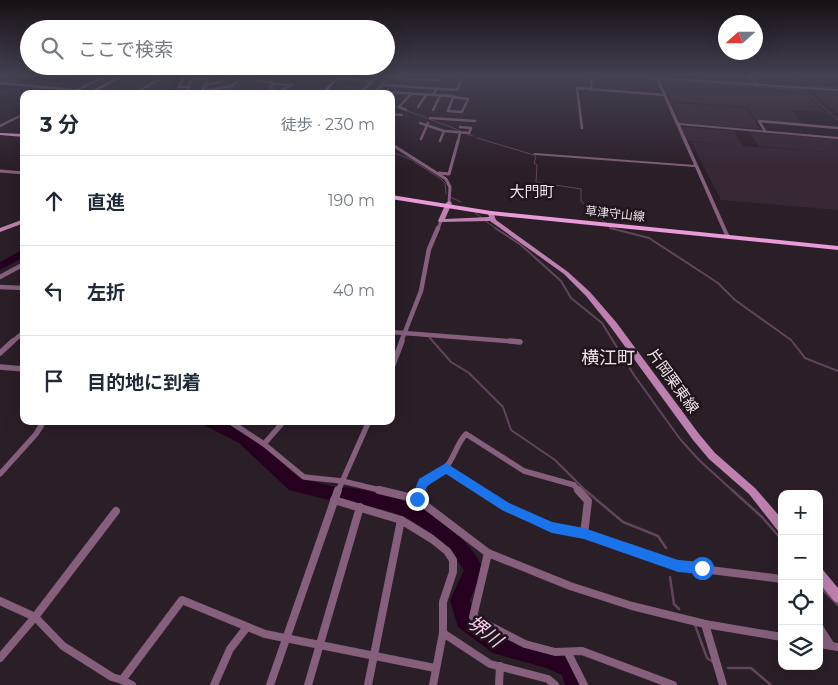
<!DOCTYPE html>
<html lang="ja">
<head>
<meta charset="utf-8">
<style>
  :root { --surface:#fff; --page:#f6f6f7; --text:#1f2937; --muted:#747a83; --line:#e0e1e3 }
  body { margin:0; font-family:Montserrat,"Noto Sans JP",sans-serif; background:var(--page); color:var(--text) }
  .controls { position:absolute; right:15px; bottom:15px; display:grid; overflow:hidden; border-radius:10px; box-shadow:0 5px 20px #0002 }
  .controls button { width:45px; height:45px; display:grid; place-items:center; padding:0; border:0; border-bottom:1px solid var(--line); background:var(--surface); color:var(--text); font:25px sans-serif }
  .compass { position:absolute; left:718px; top:15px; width:45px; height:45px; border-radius:50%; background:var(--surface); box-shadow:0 5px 20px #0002; rotate:249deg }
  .stop { position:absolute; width:15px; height:15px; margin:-11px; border:4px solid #1a73e8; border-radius:50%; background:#fff }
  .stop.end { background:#1a73e8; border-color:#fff; box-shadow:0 1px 5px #0008 }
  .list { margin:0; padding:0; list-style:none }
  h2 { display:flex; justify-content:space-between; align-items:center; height:65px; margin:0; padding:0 20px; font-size:21px }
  h2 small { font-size:16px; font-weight:400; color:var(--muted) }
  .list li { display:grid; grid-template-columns:32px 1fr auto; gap:15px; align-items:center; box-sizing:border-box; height:90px; padding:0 20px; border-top:1px solid var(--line) }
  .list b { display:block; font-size:19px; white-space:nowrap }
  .list em { font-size:16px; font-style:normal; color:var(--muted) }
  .icon { flex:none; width:28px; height:28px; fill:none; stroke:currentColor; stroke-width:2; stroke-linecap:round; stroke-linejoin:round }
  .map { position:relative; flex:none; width:838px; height:685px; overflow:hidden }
  .search { position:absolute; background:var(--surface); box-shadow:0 5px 20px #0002; left:20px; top:20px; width:375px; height:55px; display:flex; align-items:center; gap:12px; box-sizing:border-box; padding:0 18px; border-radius:28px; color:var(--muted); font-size:19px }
  .panel { position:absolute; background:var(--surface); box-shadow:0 5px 20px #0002; left:20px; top:90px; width:375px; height:335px; border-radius:10px }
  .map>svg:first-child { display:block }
  .built { fill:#382734 }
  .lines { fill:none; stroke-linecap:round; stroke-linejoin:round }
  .stream-far2 { stroke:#61455c; stroke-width:1 }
  .stream-far1 { stroke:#61455c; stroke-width:2 }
  .stream { stroke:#61455c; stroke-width:2.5 }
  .river { fill:#25001f; fill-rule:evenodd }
  .minor-far4 { stroke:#855f7c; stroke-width:2.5 }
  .minor-far3 { stroke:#855f7c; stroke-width:3 }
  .minor-far2 { stroke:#855f7c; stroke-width:4.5 }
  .minor-far1 { stroke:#855f7c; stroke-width:5.5 }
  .minor { stroke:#855f7c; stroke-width:8 }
  .tertiary { fill:#855f7c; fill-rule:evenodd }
  .secondary { fill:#be80b0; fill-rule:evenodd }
  .primary { fill:#ea9ad8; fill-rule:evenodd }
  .route { fill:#1a73e8 }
  .labels { text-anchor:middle; stroke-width:5; stroke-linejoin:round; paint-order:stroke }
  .far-street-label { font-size:12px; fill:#ede5ea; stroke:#20151d }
  .far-quarter-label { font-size:15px; fill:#ede5ea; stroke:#20151d }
  .street-label { font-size:15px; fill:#ede5ea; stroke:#20151d }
  .quarter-label { font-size:18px; fill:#ede5ea; stroke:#20151d }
  .near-water-label { font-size:19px; font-style:italic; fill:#f9cbed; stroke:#20151d }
</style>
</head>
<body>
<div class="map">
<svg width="838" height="685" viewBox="0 0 838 685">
  <rect width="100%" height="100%" fill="#2a1e27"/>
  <g class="built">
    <path d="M661,81L803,91L825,112L792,110L803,124L756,120L747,107L672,101Z"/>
    <path d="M812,90L838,91V114Z"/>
    <path d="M672,103L746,108L760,129L681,123Z"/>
    <path d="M682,127L734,131L743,146L826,152L759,146L749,132L838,139V210L721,200L691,142L731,145L688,141Z"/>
  </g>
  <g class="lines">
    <g class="stream-far2">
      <path d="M258,75L266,80"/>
      <path d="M318,75L332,81"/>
      <path d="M616,75L654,80"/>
      <path d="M793,75L807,86L838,88"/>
      <path d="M660,80L804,90L838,120"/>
      <path d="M267,82L269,84L268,92L271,94"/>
      <path d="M340,84L362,94"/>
      <path d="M206,94L236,88L253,75"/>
      <path d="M391,105L398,107"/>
      <path d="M405,110L461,131"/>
      <path d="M468,134L473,136"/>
      <path d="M477,138L534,155L536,157L534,163L537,165L536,182L581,189V201L612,229"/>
      <path d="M392,152L410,159L441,179L445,183L446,194"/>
      <path d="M450,197L461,202"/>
      <path d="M475,213L481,217"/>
      <path d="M484,220L497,229"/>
    </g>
    <g class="stream-far1">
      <path d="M495,228L521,245L561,281L571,298L602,323L634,375L680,439L699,460L733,491"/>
      <path d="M610,228L649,238L718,283L735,300L791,340L805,358L838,371"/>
      <path d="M430,338L451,362L469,373L503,407L511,430L555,460L586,491"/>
    </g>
    <g class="stream">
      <path d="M585,490L623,522L658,536L666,548"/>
      <path d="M732,490L762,517L782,540"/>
      <path d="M670,577L674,604L679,609"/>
      <path d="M819,586L838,605"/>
      <path d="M695,625L707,658L713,662"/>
      <path d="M728,668H751L771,685"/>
    </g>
    <g class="river">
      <path d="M104,75H113L94,83L34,81L21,88L0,90V86L18,85L33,77L93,79Z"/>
      <path d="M177,75H183L178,89L179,94H173L172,89Z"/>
      <path d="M391,150L396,152L391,155Z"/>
      <path d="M24,249V257L0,270V262Z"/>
      <path d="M202,421H224L249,433L299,478L335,487L337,492L335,497L329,500L289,490L239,443L204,425Z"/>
      <path d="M345,487C390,494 423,502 458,535C468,545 478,556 483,569L470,600L473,614L505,637L546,648L577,661L587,685H565L562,675L546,668L493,653L458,627L450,600L464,570C446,543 417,518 385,510C370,507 353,506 339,501L337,495L339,489Z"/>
    </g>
    <g class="minor-far4">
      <path d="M186,75L178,87H189"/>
      <path d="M273,75L271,89L277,94"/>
      <path d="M748,75L758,85"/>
      <path d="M260,77L257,81L273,82"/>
      <path d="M389,77L403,78"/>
      <path d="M192,79L208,78"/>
      <path d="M342,79L368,81"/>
      <path d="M410,79L439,80"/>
      <path d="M0,83L92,92"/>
      <path d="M273,84L292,85L276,93"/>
      <path d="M205,85L220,82L228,75"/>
      <path d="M383,85L457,90L463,75"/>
      <path d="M77,90L108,75"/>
      <path d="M591,90L592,75"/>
      <path d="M203,91L232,86L245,75"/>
      <path d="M376,91L433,95L437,89"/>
      <path d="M134,94L161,78L139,75"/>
      <path d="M186,94L193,75"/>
      <path d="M201,94L209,75"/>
      <path d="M352,94L354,92"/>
      <path d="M365,94L361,92L378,76"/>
      <path d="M373,94L391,75"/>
      <path d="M433,95L454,96"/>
      <path d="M453,97L468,99L462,112L448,111Z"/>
      <path d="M418,107L426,95"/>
      <path d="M406,110L399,107L411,94"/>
      <path d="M433,110L440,96"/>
      <path d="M391,114L402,115"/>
      <path d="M430,118L475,121"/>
      <path d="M420,123L444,131L469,133L471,128L460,127"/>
      <path d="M0,126L24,114"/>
      <path d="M582,128L577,88L665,95"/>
      <path d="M765,131L759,121L838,128"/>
      <path d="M421,139L428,123"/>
      <path d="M440,141L444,131"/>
      <path d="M458,142L460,133"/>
    </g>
    <g class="minor-far3">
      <path d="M391,144L446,179L450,187L449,203"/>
      <path d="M0,171L24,173"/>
      <path d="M439,173L449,174L458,141"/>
      <path d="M438,229L441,221"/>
    </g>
    <g class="minor-far2">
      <path d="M0,277L24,264"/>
      <path d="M0,287L24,288"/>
      <path d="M391,332L520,342"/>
      <path d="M12,342L24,332"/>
      <path d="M401,342L421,291L429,249L438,228"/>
    </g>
    <g class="minor-far1">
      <path d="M510,341L520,342"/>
      <path d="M0,353L13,341"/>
      <path d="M0,367L24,369"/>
      <path d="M391,370L402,341"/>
      <path d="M229,421L264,444L304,477L342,481L384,491"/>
      <path d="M264,444L284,421"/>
      <path d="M447,468L481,491"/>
      <path d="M0,474L36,434L44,421"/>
      <path d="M338,491L369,421"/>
      <path d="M420,491C427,479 439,476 447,466C455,456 457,443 466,434L524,471L574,485L579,491"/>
    </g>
    <g class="minor">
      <path d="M379,490L417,499L488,553L570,586L632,606L705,624L782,637"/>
      <path d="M479,490L505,507L552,527L584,534L678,566L782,579"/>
      <path d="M578,490L588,501L584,534"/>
      <path d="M417,499L421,490"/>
      <path d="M334,500L401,520L432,539L447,551L453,560V572L443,602V633L433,685"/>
      <path d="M488,553L473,617L525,644L555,652L582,651L673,685"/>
      <path d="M0,601L35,617L63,646L112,677L122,680L182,600L265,634L435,668"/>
      <path d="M705,624L723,685"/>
      <path d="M819,627L831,646"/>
      <path d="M443,633L490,664L548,679L555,685"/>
      <path d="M819,644L838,647"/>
      <path d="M569,655L584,685"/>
      <path d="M0,658L35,617L116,511"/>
      <path d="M122,680L132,685"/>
      <path d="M214,685L230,649L247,627"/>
      <path d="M270,685L338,490"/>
      <path d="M308,685L360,507"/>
      <path d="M368,685L401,520"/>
      <path d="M499,685L500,666"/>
    </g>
    <path class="tertiary" d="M628,75L838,89V91L659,79L679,123L838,137V139L680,125L730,237L728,238H726L695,167L535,155L533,154L535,153L694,165L656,79L609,75Z"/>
    <g class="secondary">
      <path d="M122,75H126L96,91L107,94H96L90,92Z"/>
      <path d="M339,75H342L324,94H320Z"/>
      <path d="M449,201L452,203L445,219L489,217L488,213L493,212L496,220L568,272L590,292L616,322L699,434L715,453L755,488L782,519V532L778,531L749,494L709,459L693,440L610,326L586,296L564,274L490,221L439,222L438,221L446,203Z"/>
      <path d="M24,219V223L0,232V228Z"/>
      <path d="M819,569L823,570L838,588V603L834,601L819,583Z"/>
    </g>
    <g class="primary">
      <path d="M0,133L24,134V137L0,135Z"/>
      <path d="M391,195L491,211L838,246V250L491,215L391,199Z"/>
    </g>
  </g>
  <linearGradient id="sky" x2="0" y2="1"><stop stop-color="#171015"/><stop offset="0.44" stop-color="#444152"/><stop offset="1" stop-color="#444152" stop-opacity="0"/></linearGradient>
  <rect width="838" height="171" fill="url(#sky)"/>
  <path class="route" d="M446,463L509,503L552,522L584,528L678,560L702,562L707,568L702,574L678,572L584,539L552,533L502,510L446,474L427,486L421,503H413L411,499L419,479Z"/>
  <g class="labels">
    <g class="far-street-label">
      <text transform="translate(615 214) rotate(6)" y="4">草津守山線</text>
    </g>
    <g class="far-quarter-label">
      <text x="532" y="197">大門町</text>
    </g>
    <g class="street-label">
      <text transform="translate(673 381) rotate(54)" y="5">片岡栗東線</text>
    </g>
    <g class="quarter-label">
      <text x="608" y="364">横江町</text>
    </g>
    <g class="near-water-label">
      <text transform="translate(485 631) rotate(38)" y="7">堺川</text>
    </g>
  </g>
</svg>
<div class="controls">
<button>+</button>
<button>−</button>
<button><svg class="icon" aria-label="locate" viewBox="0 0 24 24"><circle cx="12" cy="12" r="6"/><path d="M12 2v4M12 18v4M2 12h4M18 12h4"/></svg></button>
<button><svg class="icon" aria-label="layers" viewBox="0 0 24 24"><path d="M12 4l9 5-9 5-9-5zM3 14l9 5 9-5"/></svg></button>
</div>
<svg class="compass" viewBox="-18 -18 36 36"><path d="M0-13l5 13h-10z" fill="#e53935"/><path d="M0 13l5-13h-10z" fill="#747a83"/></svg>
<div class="stop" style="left:702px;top:568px"></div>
<div class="stop end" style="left:417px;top:499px"></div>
<div class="search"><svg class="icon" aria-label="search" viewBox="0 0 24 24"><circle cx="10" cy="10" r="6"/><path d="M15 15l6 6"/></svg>ここで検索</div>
<section class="panel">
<h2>3 分<small>徒歩 · 230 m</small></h2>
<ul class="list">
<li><svg class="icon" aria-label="ahead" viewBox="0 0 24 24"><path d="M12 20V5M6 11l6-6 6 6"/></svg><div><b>直進</b></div><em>190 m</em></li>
<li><svg class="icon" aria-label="left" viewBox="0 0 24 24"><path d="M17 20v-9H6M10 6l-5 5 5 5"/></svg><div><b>左折</b></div><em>40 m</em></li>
<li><svg class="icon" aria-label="arrive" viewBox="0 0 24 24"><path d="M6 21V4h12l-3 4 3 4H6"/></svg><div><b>目的地に到着</b></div></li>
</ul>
</section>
</div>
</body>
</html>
